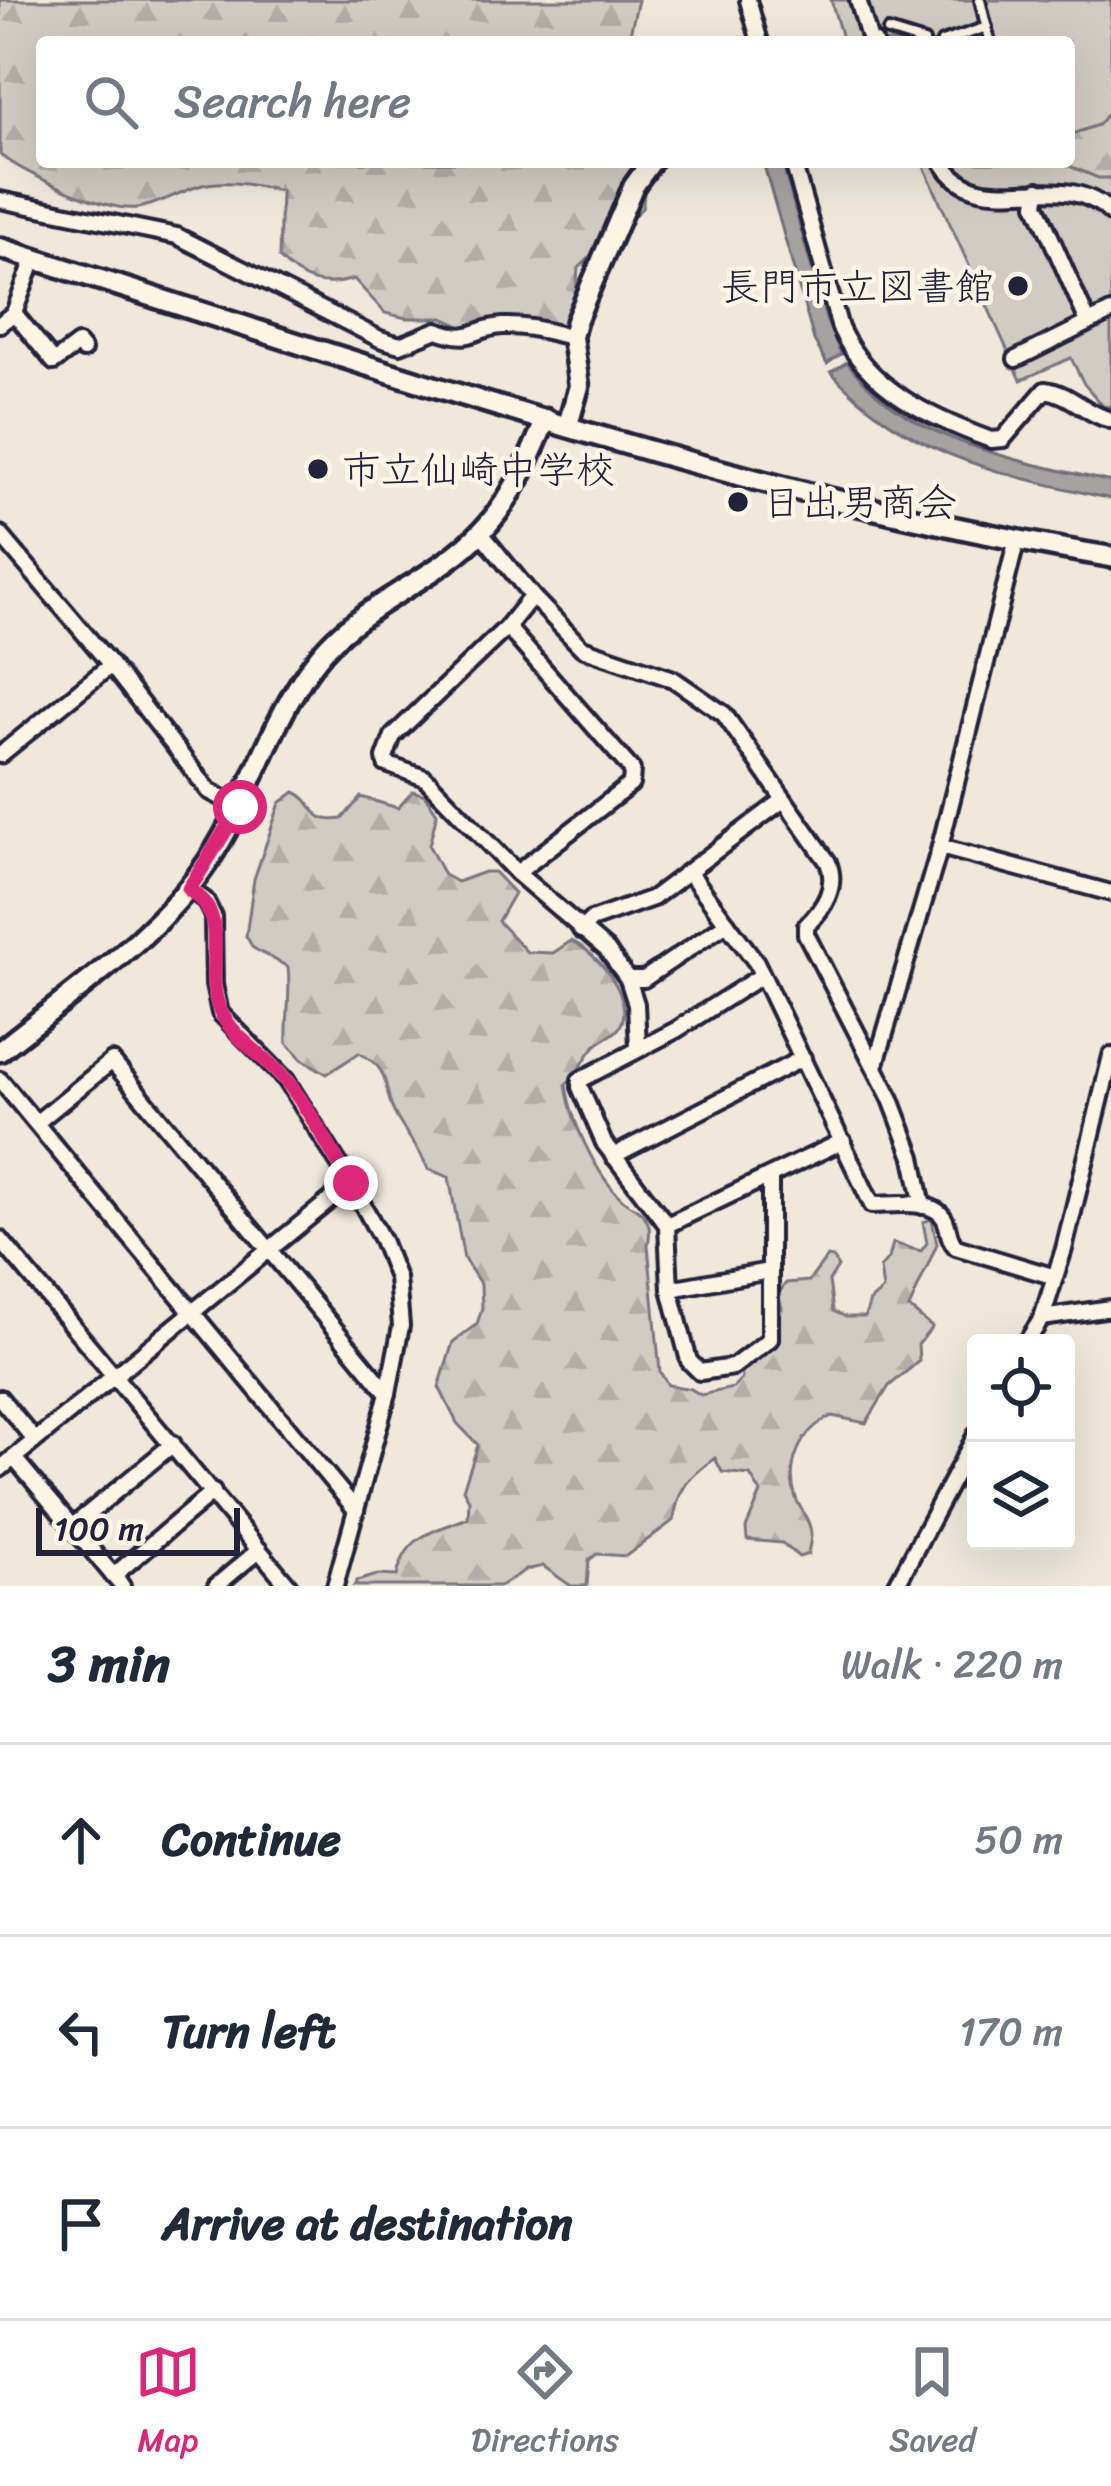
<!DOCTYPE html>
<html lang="en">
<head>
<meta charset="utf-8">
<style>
  :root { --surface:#fff; --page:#f6f6f7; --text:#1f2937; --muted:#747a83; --line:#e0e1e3; --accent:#db2777 }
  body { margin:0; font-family:Sriracha,"Klee One",sans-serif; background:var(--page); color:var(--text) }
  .controls { position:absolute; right:36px; bottom:36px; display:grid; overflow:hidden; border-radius:12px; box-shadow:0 12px 48px #0002 }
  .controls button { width:108px; height:108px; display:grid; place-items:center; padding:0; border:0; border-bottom:3px solid var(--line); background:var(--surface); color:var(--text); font:60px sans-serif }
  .scale { position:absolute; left:36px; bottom:30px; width:204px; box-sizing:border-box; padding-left:12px; border:6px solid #22223b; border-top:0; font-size:33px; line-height:42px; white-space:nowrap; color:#22223b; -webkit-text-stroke:9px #fcf5e5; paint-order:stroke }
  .stop { position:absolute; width:36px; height:36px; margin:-27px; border:9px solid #db2777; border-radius:50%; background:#fff }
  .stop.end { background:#db2777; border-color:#fff; box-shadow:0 3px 12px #0008 }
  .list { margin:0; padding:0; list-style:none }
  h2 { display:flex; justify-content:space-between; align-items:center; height:156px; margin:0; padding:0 48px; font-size:51px }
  h2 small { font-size:39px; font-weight:400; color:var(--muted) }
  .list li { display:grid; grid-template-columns:78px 1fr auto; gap:36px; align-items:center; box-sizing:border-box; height:192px; padding:0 48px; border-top:3px solid var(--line) }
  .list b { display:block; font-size:45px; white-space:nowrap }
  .list em { font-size:39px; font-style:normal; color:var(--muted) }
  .icon { flex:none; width:66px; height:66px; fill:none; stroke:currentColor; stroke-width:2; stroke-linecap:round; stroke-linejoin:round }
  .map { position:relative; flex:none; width:1111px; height:1586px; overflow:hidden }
  .search { position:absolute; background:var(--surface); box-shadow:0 12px 48px #0002; left:36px; right:36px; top:36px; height:132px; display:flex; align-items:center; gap:30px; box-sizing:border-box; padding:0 42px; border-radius:12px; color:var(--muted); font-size:45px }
  .sheet { height:732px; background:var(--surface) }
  nav { display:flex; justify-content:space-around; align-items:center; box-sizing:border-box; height:168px; border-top:3px solid var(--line); background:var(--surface); font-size:33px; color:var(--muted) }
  nav a { display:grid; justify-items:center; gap:6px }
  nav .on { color:var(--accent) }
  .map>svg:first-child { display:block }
  .green { fill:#d1cbc3; stroke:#7a767f; stroke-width:3 }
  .forest { fill:url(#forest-firs); stroke:#7a767f; stroke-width:3 }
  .water { fill:#a6a2a2; stroke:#716f79; stroke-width:3 }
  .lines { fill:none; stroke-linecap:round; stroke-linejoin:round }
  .service-casing { stroke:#22223b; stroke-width:16 }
  .minor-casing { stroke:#22223b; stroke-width:22 }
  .tertiary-casing { stroke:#22223b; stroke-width:27 }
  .service { stroke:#fcf5e5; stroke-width:8 }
  .minor { stroke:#fcf5e5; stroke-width:14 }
  .tertiary { stroke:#fcf5e5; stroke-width:18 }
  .route { stroke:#db2777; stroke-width:15 }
  .poi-dot { fill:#22223b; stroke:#fcf5e5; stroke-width:4.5 }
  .labels { text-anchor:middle; stroke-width:9; stroke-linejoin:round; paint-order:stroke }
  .poi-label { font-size:39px; fill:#22223b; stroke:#fcf5e5; text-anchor:start }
</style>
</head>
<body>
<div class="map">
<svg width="1111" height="1586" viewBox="0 0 1111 1586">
  <defs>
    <pattern id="forest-firs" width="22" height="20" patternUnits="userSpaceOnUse" patternTransform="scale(3)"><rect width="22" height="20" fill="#d1cbc3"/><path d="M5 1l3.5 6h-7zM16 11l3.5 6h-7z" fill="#b3aea8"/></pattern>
  </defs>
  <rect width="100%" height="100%" fill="#efe8db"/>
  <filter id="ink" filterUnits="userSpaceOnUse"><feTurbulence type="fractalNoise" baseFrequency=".00833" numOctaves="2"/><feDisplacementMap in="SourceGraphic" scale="24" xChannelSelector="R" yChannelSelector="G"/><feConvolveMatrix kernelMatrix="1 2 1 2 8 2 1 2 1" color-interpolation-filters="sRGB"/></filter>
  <g filter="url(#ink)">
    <path class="green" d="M831,0H1111V407L1103,406L1084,384L1071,358L1021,380L922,162H1069V42H843Z"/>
    <g class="forest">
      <path d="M0,0H638L628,42H42V162H649L642,208L578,269L576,294L566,325L538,337L469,330L443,318H406L385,313L354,279C321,289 301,281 279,258L281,191C257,185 223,179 199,186C179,192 158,205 137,208C105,212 27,174 0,155Z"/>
      <path d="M1111,109V178H1098L1060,162H1069V135L1098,125Z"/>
      <path d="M413,791L425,795L437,813L429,846L444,875L457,882L484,872H494L514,893L498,921L527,952L553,953L571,941C596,951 638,1000 619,1028C614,1036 601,1039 595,1046C583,1059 581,1071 566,1084C570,1119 596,1175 622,1199C629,1206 639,1208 645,1217C651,1226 650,1235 648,1245L660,1372L668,1385L691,1389L701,1395L733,1388L742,1379L741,1366L765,1353L778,1341L777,1315L782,1308L778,1294L786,1283L809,1281L827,1257L833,1258L838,1267L829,1281L833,1311L846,1317H865L870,1301L883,1290L880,1268L889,1258L893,1243L921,1251L927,1243L923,1222L932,1219L937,1244L909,1308L932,1327L918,1345L919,1361L889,1386L866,1423L832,1416C800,1430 785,1466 796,1498C800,1510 811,1521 811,1534C811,1541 809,1547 808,1554L799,1557L782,1543L747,1540L746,1528L761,1493L750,1475L722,1472L715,1458C689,1477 678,1487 674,1520L626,1556L597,1554L589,1560L587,1586H571L543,1566L526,1570L500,1586H354L357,1581L377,1575L397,1576C406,1535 432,1532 468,1518L469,1500L463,1489L478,1445L457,1423L439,1387L453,1342L477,1324L482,1308L481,1285L464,1259L449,1177L428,1169C420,1149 407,1136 397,1118C380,1089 395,1071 359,1053L327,1074L302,1059L287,1043C286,1017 291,993 288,967L253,948L246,936L254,879L280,803L295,792C318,802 308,824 342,819L361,797L398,808Z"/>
    </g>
    <g class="water">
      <path d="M763,162H782L826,319L841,354L827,364L814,340Z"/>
      <path d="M847,362C908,443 1017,460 1111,482V499C1003,474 909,458 831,372Z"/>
    </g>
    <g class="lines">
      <defs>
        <g id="service">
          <path d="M980,0L990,42"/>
          <path d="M888,31L924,42"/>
          <path d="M942,42L987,27"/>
        </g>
        <g id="minor">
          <path d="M748,0L760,42"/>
          <path d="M858,0L870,41L874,42"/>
          <path d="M793,162L840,328C868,389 931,418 991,440L1003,439L1045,390C1071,393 1085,414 1111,420"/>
          <path d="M942,162C980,225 1060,162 1111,213"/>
          <path d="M1038,190L1036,204L1088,322"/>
          <path d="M0,200L177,236L380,339L400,345L437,330C474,344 471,328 503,326C527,325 549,332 572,337"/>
          <path d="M14,313L54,362L78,344L83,350"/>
          <path d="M0,324L14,313L34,259"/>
          <path d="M1016,359L1111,312"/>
          <path d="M481,533L532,596L582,648L673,679L724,714L828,862C838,887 824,908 806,926V934L891,1099L913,1157L923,1206"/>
          <path d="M0,534L111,665L209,791L240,807"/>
          <path d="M507,627L393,736L385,758L386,764L425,778L517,873L607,950L628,979L636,1004L638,1048"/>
          <path d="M0,755L111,665"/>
          <path d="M940,847L1111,893"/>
          <path d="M689,872L756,962L872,1205C893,1205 935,1198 945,1220C950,1231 947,1237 956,1247L1052,1276"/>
          <path d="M517,873L631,784L632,770L507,627L532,596"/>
          <path d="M189,889L205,900L213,916L214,985L220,1013L286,1080L351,1183L382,1240L397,1278L401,1326L388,1393L335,1586"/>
          <path d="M581,930L591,920L653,898L782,801"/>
          <path d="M761,976L676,1030L580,1080V1087L604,1143L667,1225L670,1289L689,1361L700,1372L733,1367L770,1339V1177"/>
          <path d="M628,979H644L727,923"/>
          <path d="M875,1067L940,847L1017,539"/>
          <path d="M0,1080L356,1510"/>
          <path d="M36,1123L112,1061L388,1393"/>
          <path d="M613,1156L803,1058"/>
          <path d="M667,1225L843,1141"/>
          <path d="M0,1239L289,1586"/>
          <path d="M670,1289L769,1271"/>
          <path d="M1042,1318L1111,1308"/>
          <path d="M1026,1343L1042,1318L1064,1249L1111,1056"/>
          <path d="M0,1398L34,1439"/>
          <path d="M14,1458L122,1586"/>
          <path d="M0,1469L351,1183"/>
          <path d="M72,1527L173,1444"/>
          <path d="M113,1576L213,1492"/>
          <path d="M216,1586L259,1550"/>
          <path d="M896,1586L976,1435"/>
        </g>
        <g id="tertiary">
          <path d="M0,248C366,363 732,494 1111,557"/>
          <path d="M568,425L579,386L572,337L576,321L633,187L651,162"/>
          <path d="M0,1051C71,993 158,937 209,860C254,793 277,694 336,638C380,597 442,574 483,530C513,498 529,459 546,419"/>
        </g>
      </defs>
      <use href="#service" class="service-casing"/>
      <use href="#minor" class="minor-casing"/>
      <use href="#tertiary" class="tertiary-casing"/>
      <use href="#service" class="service"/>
      <use href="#minor" class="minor"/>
      <use href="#tertiary" class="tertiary"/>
    </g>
  </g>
  <g class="lines" filter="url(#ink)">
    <path class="route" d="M240,807L189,889C235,921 201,967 220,1010C232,1038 266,1057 285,1079C310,1109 329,1149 351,1183"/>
  </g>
  <g class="poi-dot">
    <circle cx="1018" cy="286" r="12"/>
    <circle cx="318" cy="469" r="12"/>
    <circle cx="738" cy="502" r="12"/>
  </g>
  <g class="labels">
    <g class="poi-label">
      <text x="994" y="300" text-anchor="end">長門市立図書館</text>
      <text x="342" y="483">市立仙崎中学校</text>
      <text x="762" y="516">日出男商会</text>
    </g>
  </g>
</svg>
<div class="controls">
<button><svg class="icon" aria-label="locate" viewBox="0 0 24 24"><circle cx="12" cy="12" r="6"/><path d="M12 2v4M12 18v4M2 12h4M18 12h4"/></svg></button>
<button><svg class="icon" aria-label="layers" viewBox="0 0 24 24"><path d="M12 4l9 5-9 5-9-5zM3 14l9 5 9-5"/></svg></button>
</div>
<div class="scale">100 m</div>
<div class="stop" style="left:240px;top:807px"></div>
<div class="stop end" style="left:351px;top:1183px"></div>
<div class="search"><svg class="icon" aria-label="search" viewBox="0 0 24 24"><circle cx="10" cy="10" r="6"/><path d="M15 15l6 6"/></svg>Search here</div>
</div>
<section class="sheet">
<h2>3 min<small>Walk · 220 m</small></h2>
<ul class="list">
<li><svg class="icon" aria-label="ahead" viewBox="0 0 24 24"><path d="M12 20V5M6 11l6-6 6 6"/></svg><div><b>Continue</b></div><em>50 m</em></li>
<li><svg class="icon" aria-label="left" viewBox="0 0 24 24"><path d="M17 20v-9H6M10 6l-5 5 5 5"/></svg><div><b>Turn left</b></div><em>170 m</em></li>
<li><svg class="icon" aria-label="arrive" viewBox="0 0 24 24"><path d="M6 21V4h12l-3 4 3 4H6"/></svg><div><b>Arrive at destination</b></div></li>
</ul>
</section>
<nav>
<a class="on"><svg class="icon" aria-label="map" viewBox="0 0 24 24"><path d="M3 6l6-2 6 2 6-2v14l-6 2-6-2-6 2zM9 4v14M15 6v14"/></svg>Map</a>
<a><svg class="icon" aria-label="directions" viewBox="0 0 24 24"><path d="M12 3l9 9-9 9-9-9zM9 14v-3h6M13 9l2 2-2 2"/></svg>Directions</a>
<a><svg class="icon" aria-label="saved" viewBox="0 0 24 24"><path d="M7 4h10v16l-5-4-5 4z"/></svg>Saved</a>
</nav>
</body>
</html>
